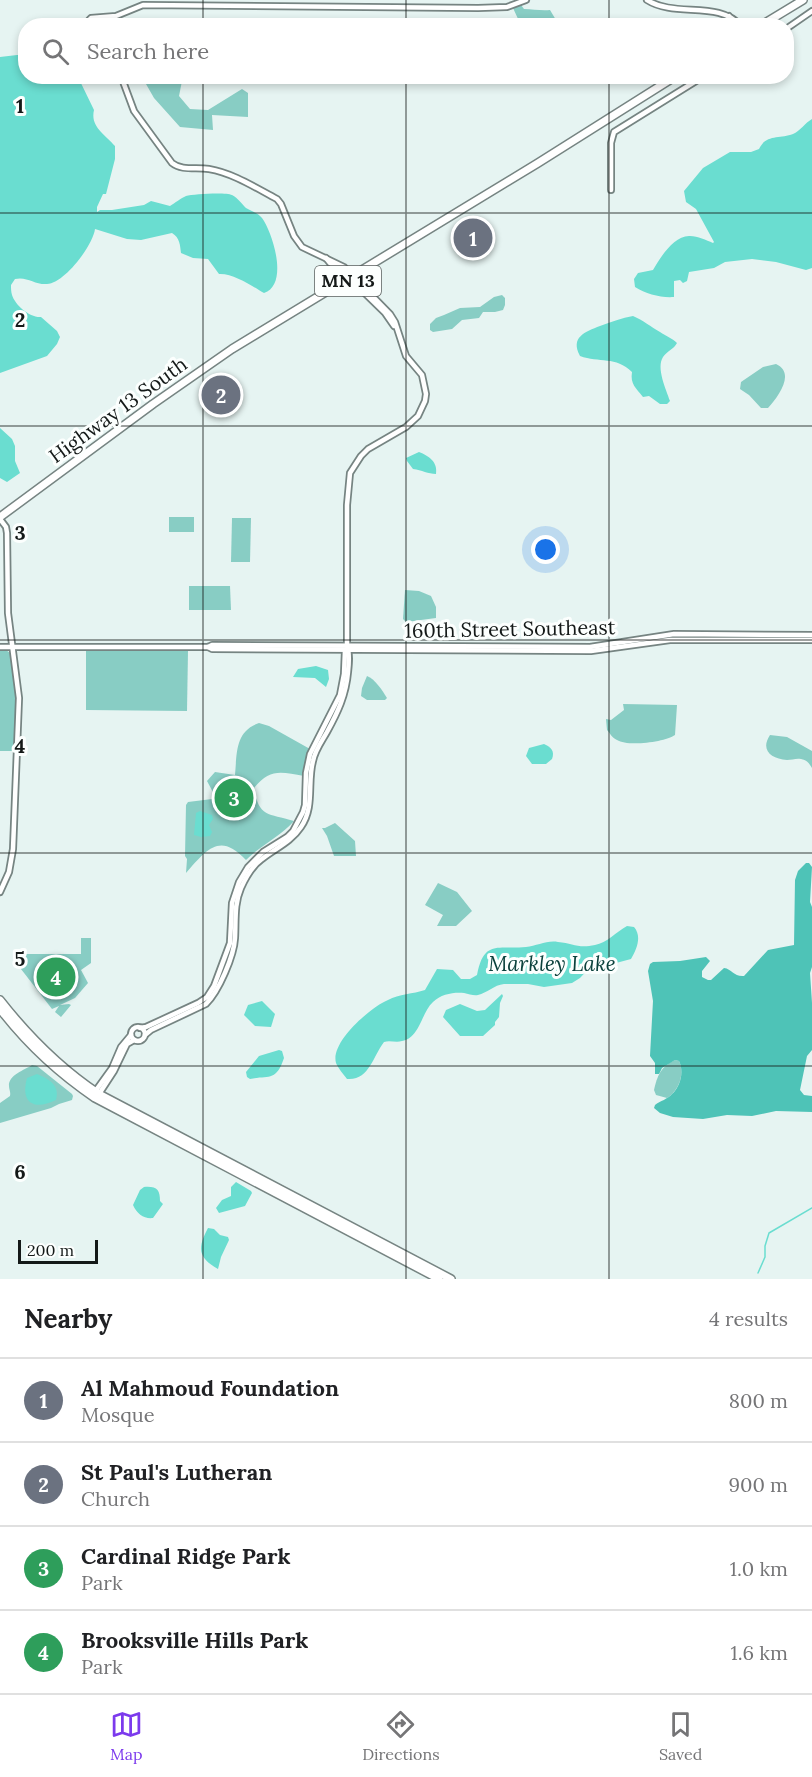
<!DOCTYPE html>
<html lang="en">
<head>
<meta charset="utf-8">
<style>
  :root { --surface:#fff; --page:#f2f2f2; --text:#202124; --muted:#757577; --line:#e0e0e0; --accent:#7c3aed }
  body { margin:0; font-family:Lora,serif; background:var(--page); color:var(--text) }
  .scale { position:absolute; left:18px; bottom:15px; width:80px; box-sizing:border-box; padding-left:6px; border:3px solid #141918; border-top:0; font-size:16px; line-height:21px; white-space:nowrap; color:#141918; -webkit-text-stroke:4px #fcfffe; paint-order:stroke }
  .you { position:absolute; left:546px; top:550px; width:21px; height:21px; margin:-15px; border:4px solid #fff; border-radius:50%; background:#1a73e8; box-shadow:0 0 0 9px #1a73e833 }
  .badge { display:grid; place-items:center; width:39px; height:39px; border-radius:50%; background:var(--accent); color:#fff; font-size:20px; font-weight:700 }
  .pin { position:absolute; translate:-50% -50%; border:3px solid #fff; box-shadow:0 2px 6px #0006 }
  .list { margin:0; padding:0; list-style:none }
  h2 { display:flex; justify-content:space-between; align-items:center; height:78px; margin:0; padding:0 24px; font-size:26px }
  h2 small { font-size:20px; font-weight:400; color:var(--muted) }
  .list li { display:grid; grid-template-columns:39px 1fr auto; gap:18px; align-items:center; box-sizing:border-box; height:84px; padding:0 24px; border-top:2px solid var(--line) }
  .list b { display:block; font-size:22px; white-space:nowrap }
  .list p { margin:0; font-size:20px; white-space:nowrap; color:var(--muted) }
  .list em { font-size:20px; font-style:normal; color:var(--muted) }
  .icon { flex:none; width:33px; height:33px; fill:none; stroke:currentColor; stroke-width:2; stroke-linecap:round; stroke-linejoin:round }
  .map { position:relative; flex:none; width:812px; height:1279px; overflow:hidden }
  .search { position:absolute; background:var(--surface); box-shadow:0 3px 9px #0003; left:18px; right:18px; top:18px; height:66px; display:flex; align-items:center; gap:15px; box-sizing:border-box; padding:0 21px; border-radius:24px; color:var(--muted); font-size:22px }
  .sheet { height:414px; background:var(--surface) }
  nav { display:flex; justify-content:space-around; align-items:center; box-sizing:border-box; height:84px; border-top:2px solid var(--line); background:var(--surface); font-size:16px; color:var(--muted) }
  nav a { display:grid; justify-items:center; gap:3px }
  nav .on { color:var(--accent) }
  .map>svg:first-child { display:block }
  .green { fill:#88cdc4 }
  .forest { fill:#4ec3b7 }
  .water { fill:#6addd0 }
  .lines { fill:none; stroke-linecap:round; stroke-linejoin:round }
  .stream { stroke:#6addd0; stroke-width:1.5 }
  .minor-casing { stroke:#768482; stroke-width:8 }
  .major-casing { stroke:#768482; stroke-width:10 }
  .minor { stroke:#fff; stroke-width:4.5 }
  .major { stroke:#fff; stroke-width:7 }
  .grid { fill:none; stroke:#141918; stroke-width:1.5; stroke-opacity:0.55 }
  .labels { text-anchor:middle; stroke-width:6; stroke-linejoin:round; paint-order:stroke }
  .shield { fill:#fcfffe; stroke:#5a5e5d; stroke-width:1.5 }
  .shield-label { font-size:18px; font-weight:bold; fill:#141918 }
  .street-label { font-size:20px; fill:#141918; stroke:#fcfffe }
  .water-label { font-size:21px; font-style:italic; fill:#0b413c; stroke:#fcfffe }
  .grid-label { font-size:20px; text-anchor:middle; font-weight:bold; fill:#141918; stroke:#fcfffe; stroke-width:6; stroke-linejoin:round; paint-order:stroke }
</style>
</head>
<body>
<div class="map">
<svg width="812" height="1279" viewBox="0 0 812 1279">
  <rect width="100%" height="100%" fill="#e6f4f2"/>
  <g class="green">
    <path d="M521,5L524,9C533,9 541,11 550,10L559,25H519V21L513,8Z"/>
    <path d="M142,77H187L182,81L179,96L190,109L208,110L242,89L248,93V117L212,115L213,130L180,127L154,98Z"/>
    <path d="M502,295L505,298V305L503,310L495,312H483L479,318L462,320L452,329L433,332L430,330V324L436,318L444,315L460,308L480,307L494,297Z"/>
    <path d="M776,364C796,373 778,397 768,408H761L749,395L740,389L741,382L763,367Z"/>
    <rect x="169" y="517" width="25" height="15"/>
    <path d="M232,518H251L250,562H231Z"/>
    <path d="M189,586H230L231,610H189Z"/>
    <path d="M405,590L419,591L431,596L436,607V618L406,622L403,619Z"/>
    <path d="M0,650H6L10,653L16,689V751H0Z"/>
    <path d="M86,651H188L187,711L86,710Z"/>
    <path d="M367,676C375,679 382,690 387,698L385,700H367L361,696L362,688Z"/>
    <path d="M623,704L677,705L675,735C665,742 628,747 617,740C612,738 610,733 607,730L606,719L611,720L624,710Z"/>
    <path d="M259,723L269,726L310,749L304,776C281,772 270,768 254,788C259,818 268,813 294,821C280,837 261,845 246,860C220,832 207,849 186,873L187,859L185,856L186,805L188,802L212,799L215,796L207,781L215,772L235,775C237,753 235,731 259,723Z"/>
    <path d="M770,735L787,737L812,751V768C809,763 807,760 801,759C796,758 792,760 787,760C771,759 760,750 770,735Z"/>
    <path d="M335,823L355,841L356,856H334L327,836L322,828H325Z"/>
    <path d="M438,883L457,892L472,911L456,926H437L443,915L425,905Z"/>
    <path d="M81,938H91V963L81,970L88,983L75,998L60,1005L69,1004L71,1005L61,1017L55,1012L59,1006L52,1009L14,960L23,954H81Z"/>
    <path d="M675,1060L679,1061C685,1074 679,1090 667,1098L656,1095L654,1090C657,1076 661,1066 675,1060Z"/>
    <path d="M32,1065L37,1066L72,1094L73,1096L72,1100L59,1104L51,1108L0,1123V1103L10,1096C11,1093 9,1089 9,1086C8,1075 25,1070 32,1065Z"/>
  </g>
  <path class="forest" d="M806,863H809L812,867L810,902L812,907V967L810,973L812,1003V1050L807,1056L800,1090L804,1095L812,1096V1112L776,1111L752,1116L727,1115L703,1119L673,1117L660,1113L654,1108L655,1105C660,1101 668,1099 672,1094C681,1086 684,1071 679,1061L675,1060L662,1068L659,1074H655V1063L650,1056L653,1001L648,971L650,964L653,962L680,961L706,957L710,961L702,971V977L708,980H711L724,968C732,969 734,977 744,976L768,950L794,945L795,880L798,871Z"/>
  <g class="water">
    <path d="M17,55H25L26,76L78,77L94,110C90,127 105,134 115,146V159L106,194H103L97,207V212L100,210H112L144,205L151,201L170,206C175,203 181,198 186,196C193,194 226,192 232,195C238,198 242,204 246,208C251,211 258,213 262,218C273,233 289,285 264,293C252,286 233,273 219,274L208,259L193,258L181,253C180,245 180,238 172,233L141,240L127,239L95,229C93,245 65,283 47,284C35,285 27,276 15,279L11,285C11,288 11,292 12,295C15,305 30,318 41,317L57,331L60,337L57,344L47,356L0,373V57Z"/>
    <path d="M812,119V268L806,270L776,262L752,259L725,262L714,268L689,272L687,281L683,283L680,280L674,281V297C661,298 646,294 635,287L634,279L638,273L653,270C660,258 674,235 690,236C698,236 706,240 713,243L714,242L696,209L686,202L684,191L703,168L730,152H751L759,149C766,134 780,139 793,134C800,131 805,123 812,119Z"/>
    <path d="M633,316C643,320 651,327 660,332C666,336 672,338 677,343C674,349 667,351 663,357C656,368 666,389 670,401L667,404H660L649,396L643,397C636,388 630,384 632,372C616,356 599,363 580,356C570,337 585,332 600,326C611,322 622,318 633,316Z"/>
    <path d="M0,428L12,439L15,446V461L20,473L7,482L0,478Z"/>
    <path d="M419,452C429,456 438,462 436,474C428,474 422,470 413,469L407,461L406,458Z"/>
    <path d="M316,666L328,670L329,679L326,687L315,678L293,677L298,669Z"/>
    <path d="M544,744C551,747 555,751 552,759L546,764H532L526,756L529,748Z"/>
    <path d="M228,785L249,790L253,804H221L217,802L219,795Z"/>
    <path d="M200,811L212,815L213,819L209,825L212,832L210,836L201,837L194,835L196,813Z"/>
    <path d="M627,926L634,927C642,936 637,949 631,959L616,963L593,964L580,978L572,983L544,987L528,984H504C494,985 487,993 478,995C474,996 469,994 464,993C454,992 441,994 433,1002C421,1013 420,1038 402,1041C396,1043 390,1040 384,1042C373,1056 369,1081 347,1079C344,1075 338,1068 336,1063C330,1042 371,1007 388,1000C399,994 413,994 425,990L437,969L453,970L461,979H470L477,975C484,939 498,950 526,947C537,946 547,940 558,942C573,943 578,949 595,945C607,943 616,932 627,926Z"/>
    <path d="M502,994L503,996L500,1003L499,1017L495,1022V1025L483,1036H460L443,1017L446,1010L460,1004L477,1011L485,1010Z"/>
    <path d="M262,1001L275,1014L271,1027L255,1026L244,1015L248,1005Z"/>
    <path d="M279,1050L282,1051L284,1058C276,1082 269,1075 250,1079L247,1077L246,1072L259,1056Z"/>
    <path d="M37,1074C49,1079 60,1085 56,1100C34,1111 20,1103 27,1078Z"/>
    <path d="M236,1182L251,1191L252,1193L245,1206L219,1213L216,1208L222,1200L231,1196V1187Z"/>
    <path d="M144,1187C157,1186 160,1190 160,1201L163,1204L153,1218C144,1219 137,1214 133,1205L140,1190Z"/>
    <path d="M208,1228L214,1229L220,1235L228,1237L229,1240L221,1257L218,1269C197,1257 198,1247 208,1228Z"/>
  </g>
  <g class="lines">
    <path class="stream" d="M758,1273L765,1257V1246L769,1233L812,1208"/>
    <defs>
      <g id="minor">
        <path d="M647,0C675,18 719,0 741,26"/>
        <path d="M729,16L736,26"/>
        <path d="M89,26V20L91,18L116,16L143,5L478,8L507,7L526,0"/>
        <path d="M786,29L812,11"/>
        <path d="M121,76L134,111L172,163C182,171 196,167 209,169C233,173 256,188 277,199L281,204L294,236L302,247L344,267L390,314L395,322L406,356L422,375L426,394L425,401L418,416L406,427L368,449L361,456L350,473L347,505V645C350,654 349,663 348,672C346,695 338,712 327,732C322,741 315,750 313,761C307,783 315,807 301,827C291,842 276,848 262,859C252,866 246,877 241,888C234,904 236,921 235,938C234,956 219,991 206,1004L151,1030L145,1035"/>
        <path d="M611,190V143L614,132L704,76"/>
        <path d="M326,258L330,263L343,272L385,313L394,326"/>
        <path d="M0,519L6,527L7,533L8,613L19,698L13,849L9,872L0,892"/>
        <path d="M0,647H208L212,645L590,647L674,634L812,635"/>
        <path d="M208,647L212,649L591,651L670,640H812"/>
        <circle cx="138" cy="1034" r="7"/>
        <path d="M140,1028L146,1027L198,1003L207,997L214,986L230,943L232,903L239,882L248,867L263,852L287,837L293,831L303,812L305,805L306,773L310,754L340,695L344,674L345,650"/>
        <path d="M94,1093L112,1068L121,1047L131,1035"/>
        <path d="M99,1094L114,1071L127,1044L134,1040"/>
      </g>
      <g id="major">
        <path d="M760,26L803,0"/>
        <path d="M0,517L153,404L232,349L538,163L676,76"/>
        <path d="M0,1000C29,1037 60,1068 99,1094L451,1279"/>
        <path d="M0,1009C27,1044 58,1073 95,1098L439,1279"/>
      </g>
    </defs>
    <use href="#minor" class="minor-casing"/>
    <use href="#major" class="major-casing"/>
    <use href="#minor" class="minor"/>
    <use href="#major" class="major"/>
  </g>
  <path class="grid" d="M203,0V26M406,0V26M609,0V26M203,76V1279M406,76V1279M609,76V1279M0,213H812M0,426H812M0,640H812M0,853H812M0,1066H812"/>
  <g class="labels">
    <rect class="shield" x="315" y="266" width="66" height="30" rx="4.5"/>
    <g class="shield-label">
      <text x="348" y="287">MN 13</text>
    </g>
    <g class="street-label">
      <text transform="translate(118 410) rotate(-36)" y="7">Highway 13 South</text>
      <text transform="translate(510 629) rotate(-1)" y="7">160th Street Southeast</text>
    </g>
    <g class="water-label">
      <text x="552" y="971">Markley Lake</text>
    </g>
  </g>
  <g class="grid-label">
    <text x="20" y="113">1</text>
    <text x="20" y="327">2</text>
    <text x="20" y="540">3</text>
    <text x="20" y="753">4</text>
    <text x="20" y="966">5</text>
    <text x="20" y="1179">6</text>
  </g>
</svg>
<div class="scale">200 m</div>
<div class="you"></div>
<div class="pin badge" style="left:473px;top:238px;background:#6b7280">1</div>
<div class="pin badge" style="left:221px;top:395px;background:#6b7280">2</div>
<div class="pin badge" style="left:234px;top:798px;background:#2e9e5b">3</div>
<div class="pin badge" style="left:56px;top:977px;background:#2e9e5b">4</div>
<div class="search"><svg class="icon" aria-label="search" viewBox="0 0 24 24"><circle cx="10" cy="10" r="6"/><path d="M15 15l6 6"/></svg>Search here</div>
</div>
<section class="sheet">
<h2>Nearby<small>4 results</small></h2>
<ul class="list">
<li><span class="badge" style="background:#6b7280">1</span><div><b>Al Mahmoud Foundation</b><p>Mosque</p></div><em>800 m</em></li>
<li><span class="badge" style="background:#6b7280">2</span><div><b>St Paul's Lutheran</b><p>Church</p></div><em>900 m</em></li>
<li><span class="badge" style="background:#2e9e5b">3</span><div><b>Cardinal Ridge Park</b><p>Park</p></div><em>1.0 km</em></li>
<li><span class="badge" style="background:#2e9e5b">4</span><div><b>Brooksville Hills Park</b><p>Park</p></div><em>1.6 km</em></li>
</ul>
</section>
<nav>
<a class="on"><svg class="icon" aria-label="map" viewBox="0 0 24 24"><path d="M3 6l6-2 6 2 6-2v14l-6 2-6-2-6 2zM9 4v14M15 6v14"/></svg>Map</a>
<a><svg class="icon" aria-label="directions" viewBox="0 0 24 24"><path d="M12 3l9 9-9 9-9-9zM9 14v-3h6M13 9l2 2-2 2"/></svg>Directions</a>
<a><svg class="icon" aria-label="saved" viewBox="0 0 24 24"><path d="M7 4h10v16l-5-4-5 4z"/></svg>Saved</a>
</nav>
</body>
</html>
